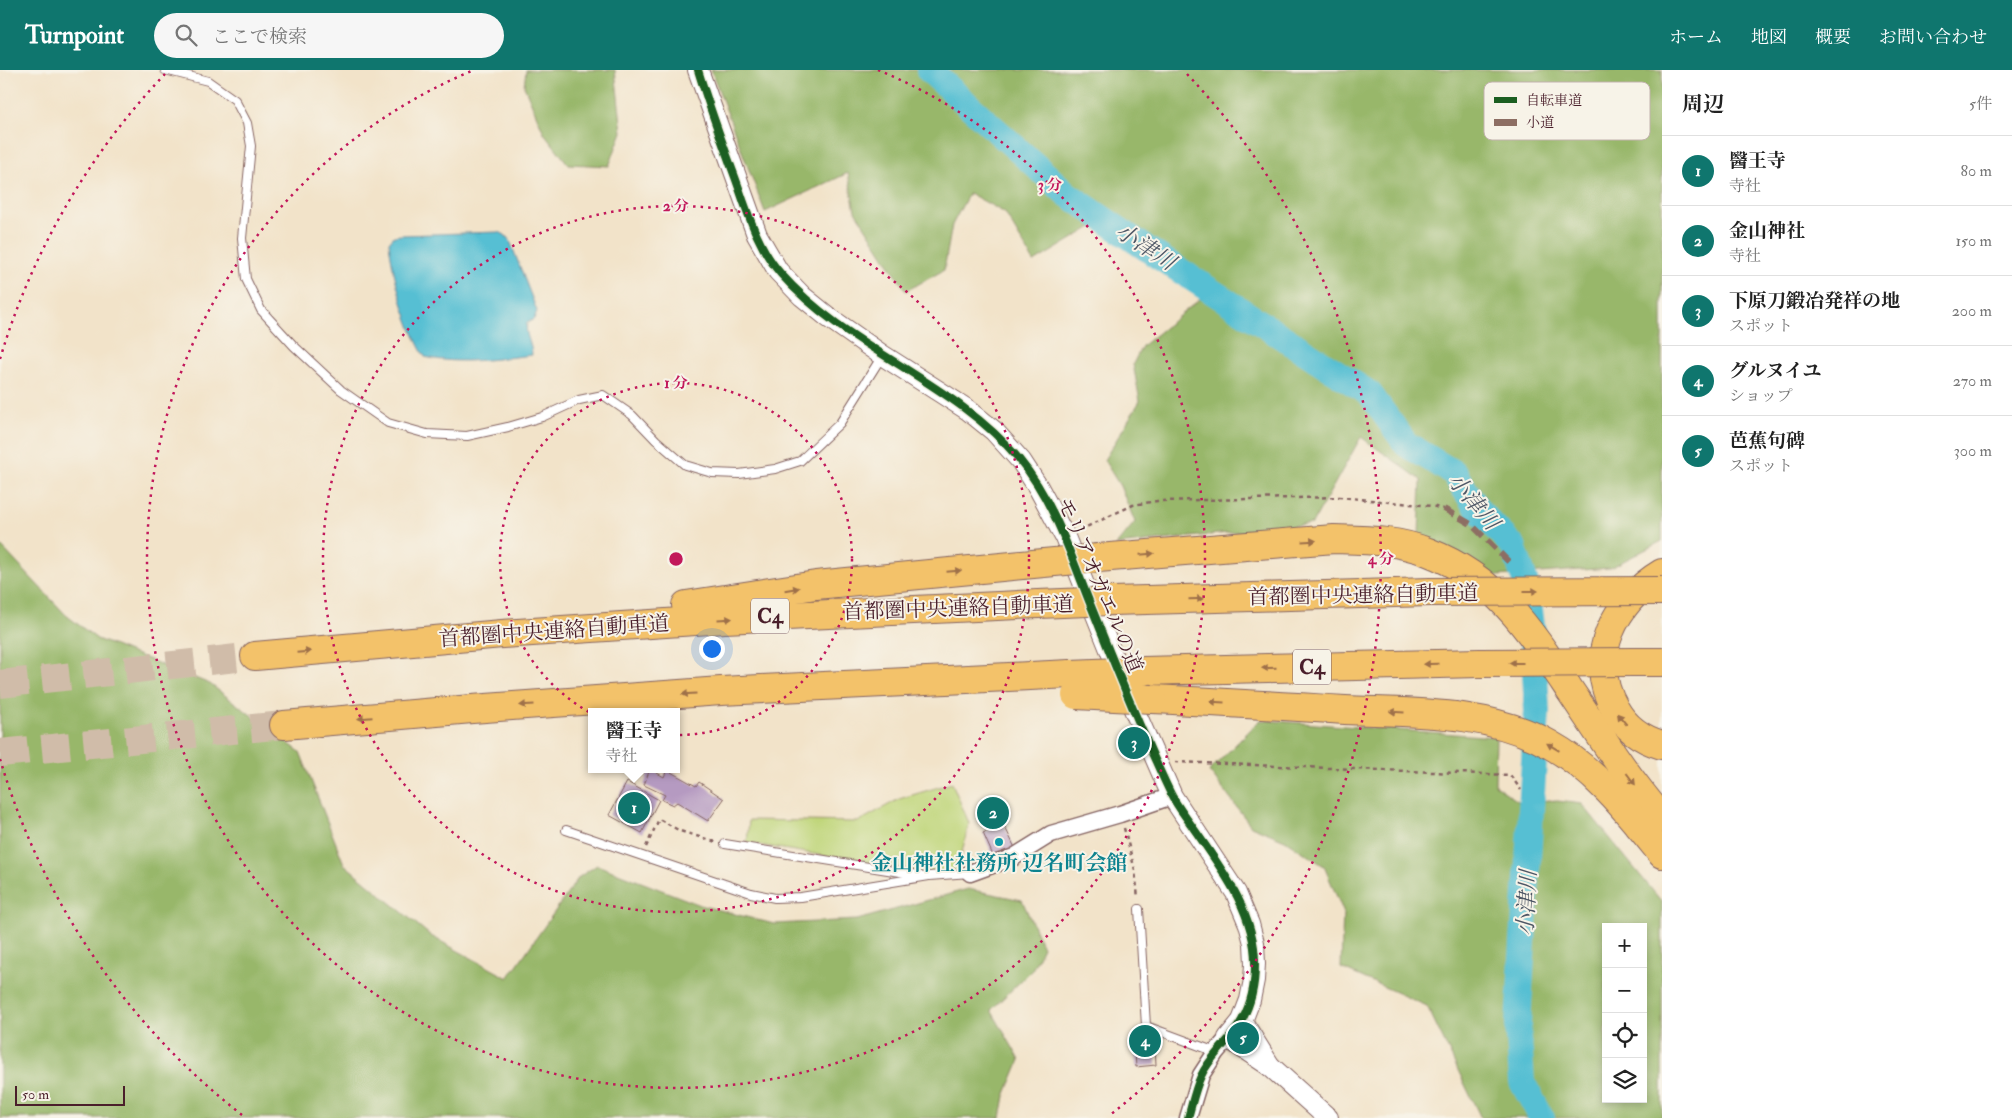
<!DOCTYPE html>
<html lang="ja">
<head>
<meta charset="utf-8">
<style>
  :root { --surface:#fff; --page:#f6f6f6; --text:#222; --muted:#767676; --line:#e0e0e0; --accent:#0f766e }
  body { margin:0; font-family:"IM FELL Double Pica","Noto Serif JP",serif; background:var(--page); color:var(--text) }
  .controls { position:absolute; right:15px; bottom:15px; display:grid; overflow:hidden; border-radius:0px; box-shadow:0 2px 8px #0003 }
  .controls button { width:45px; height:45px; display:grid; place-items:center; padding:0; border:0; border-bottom:1px solid var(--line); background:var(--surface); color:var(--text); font:25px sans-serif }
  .scale { position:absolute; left:15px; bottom:12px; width:110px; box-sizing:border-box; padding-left:5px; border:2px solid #4a1f2b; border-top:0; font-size:14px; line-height:18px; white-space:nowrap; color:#4a1f2b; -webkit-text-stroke:4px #f7f3e8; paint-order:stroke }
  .you { position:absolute; left:711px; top:578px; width:18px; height:18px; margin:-12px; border:4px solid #fff; border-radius:50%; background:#1a73e8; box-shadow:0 0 0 8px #1a73e833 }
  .badge { display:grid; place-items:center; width:32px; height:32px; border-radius:50%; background:var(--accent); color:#fff; font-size:16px; font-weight:700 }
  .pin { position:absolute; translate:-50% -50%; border:2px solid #fff; box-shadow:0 1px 5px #0006 }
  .popup { position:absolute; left:588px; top:638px; width:92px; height:65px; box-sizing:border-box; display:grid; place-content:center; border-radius:0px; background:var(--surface); filter:drop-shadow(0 1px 4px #0005); font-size:16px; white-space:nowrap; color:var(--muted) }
  .popup b { font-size:19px; color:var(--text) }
  .popup::after { content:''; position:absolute; left:50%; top:100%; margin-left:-10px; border:10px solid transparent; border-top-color:var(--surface) }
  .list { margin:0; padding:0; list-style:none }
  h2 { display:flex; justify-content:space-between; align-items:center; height:65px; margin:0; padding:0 20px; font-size:21px }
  h2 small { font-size:16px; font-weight:400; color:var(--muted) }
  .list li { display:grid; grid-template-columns:32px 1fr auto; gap:15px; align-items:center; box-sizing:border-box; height:70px; padding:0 20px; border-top:1px solid var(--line) }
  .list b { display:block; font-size:19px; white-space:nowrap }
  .list p { margin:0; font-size:16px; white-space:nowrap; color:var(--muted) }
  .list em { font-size:16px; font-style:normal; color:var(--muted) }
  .icon { flex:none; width:28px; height:28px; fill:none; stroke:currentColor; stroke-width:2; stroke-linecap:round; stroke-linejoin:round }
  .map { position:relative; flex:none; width:1662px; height:1048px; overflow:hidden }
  header { display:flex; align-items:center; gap:30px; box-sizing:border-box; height:70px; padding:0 25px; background:var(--accent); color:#fff }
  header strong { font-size:24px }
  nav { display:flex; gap:28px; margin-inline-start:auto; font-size:18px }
  .search { width:350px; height:45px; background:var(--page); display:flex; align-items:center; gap:12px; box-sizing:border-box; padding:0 18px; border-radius:28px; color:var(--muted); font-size:19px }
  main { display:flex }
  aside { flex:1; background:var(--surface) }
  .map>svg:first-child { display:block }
  .green { fill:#c0d67a; stroke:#857a52 }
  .forest { fill:#98b76a; stroke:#716b4a; fill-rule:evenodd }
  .water { fill:#56bfd3; stroke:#506f7f }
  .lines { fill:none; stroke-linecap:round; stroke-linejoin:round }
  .river { stroke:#56bfd3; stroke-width:26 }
  .building { fill:#b59ac1 }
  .motorway-tunnel { stroke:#d0bca9; stroke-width:28; stroke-dasharray:28 14; stroke-linecap:butt }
  .service-casing { stroke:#856462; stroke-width:10 }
  .minor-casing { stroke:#856462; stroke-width:19 }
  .tertiary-casing { stroke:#856462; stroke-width:22 }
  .motorway-casing { stroke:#856462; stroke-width:30 }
  .path { stroke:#856462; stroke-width:2.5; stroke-dasharray:4 4; stroke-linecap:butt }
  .service { stroke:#fff; stroke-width:8 }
  .minor { stroke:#fff; stroke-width:16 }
  .tertiary { stroke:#fff; stroke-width:20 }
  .motorway { stroke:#f3c26a; stroke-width:28 }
  .motorway-bridge-casing { stroke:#856462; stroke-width:30; stroke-linecap:butt }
  .motorway-bridge { stroke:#f3c26a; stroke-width:28 }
  .quiet { stroke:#8d6e63; stroke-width:6; stroke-dasharray:12 6; stroke-linecap:butt }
  .cycleway-casing { stroke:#f7f3e8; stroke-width:11 }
  .cycleway { stroke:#1b5e20; stroke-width:8 }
  .oneway { fill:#9e704a }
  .ring { fill:none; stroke:#c2185b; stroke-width:2.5; stroke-dasharray:2.5 5 }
  .culture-dot { fill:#0f9aa8; stroke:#f7f3e8; stroke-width:2 }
  .labels { text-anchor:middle; stroke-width:4; stroke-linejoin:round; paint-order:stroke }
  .shield { fill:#f7f3e8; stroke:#7e5f64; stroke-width:1 }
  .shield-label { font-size:20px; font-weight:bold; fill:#4a1f2b }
  .street-label { font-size:21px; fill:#4a1f2b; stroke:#f7f3e8 }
  .culture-label { font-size:21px; font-weight:bold; fill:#0d838f; stroke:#f7f3e8 }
  .water-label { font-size:22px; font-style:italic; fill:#4e5766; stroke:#f7f3e8 }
  .key { fill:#f7f3e8; stroke:#c3b3af; stroke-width:1 }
  .key-label { font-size:14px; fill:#4a1f2b }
  .centre { fill:#c2185b; stroke:#f7f3e8; stroke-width:2.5 }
  .ring-label { font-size:15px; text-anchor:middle; font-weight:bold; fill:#c2185b; stroke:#f7f3e8; stroke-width:4; stroke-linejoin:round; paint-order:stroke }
</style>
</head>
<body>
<header>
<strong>Turnpoint</strong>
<div class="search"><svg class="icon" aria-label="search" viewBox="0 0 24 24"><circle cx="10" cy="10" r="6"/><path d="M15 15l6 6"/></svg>ここで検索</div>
<nav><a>ホーム</a><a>地図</a><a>概要</a><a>お問い合わせ</a></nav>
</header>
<main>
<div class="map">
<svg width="1662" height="1048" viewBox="0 0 1662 1048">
  <rect width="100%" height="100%" fill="#f7f3e8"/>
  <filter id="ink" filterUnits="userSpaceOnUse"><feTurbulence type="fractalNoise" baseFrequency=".02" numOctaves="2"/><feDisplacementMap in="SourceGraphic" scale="10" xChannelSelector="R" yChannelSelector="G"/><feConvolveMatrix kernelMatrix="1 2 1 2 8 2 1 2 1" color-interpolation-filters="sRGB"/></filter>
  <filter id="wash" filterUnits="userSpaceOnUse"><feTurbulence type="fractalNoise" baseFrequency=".0096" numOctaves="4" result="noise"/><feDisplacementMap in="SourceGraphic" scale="20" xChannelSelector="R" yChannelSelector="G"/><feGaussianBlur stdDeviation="1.12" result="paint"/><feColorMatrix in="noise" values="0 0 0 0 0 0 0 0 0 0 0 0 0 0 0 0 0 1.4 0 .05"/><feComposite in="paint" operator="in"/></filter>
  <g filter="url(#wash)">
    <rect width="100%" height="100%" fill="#f2e3c9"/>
    <path class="green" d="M952,713L969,753L958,799L928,803L747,773L749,750L858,752L899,729Z"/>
    <g class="forest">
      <path d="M526,0H615L622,62L609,96L568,94L544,63L524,16Z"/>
      <path d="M711,0H1662V471L1610,498L1497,506L1419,465L1421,410L1361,367L1312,454L1116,475L1135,452L1120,416L1104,390L1140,331L1133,294L1142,276L1216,216L1092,157L1034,192L1005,143L969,123L952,155L944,200L906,221L855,141L848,103L765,142Z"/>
      <path d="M0,475L66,545L97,569L210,614L300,682L344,794L431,866L508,908L579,807L597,795L703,836L774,854L857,850L968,819L1022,830L1043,877L1032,900L991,940L1020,990L1005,1026L1001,1048H0Z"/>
      <path d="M1260,650L1496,667L1495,715L1522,734L1549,730L1582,734L1662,832V1048H1481L1427,936L1341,898L1343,841L1324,796L1285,770L1251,756L1209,701ZM1606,857H1643V1029H1606Z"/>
    </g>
    <path class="water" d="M499,162L505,165L510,171L537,241L534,249L527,253C524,264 532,273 532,285C497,289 459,295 425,287C408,260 392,204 389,172L394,166L401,165Z"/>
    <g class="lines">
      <path class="river" d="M929,0L1067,124L1156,185L1370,324L1406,374L1454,403L1479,441L1513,476L1527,517L1533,564L1537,641L1518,954L1522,1012L1542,1048"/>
    </g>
    <g id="blocks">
      <g class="building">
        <path d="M650,699L664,707L667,700L696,716L699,712L724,729L708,751L677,732L673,735L662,730L665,725L644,715Z"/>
        <path d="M627,712L659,730L642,763L609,745Z"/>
        <path d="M995,737L999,745L991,750L986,741Z"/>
        <path d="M1003,753L1016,780L995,790L983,763Z"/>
        <path d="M1158,965L1159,973H1155L1156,995L1136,997L1134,966Z"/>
      </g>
    </g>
  </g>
  <g filter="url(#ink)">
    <use href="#blocks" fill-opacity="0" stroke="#856462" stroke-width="1"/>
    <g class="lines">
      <g class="motorway-tunnel">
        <path d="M0,614L255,586"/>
        <path d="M0,683L284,655"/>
      </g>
      <defs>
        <g id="service">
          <path d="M165,0L208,11L235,30L247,53L251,76L242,168L246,209L261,240L294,276L341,320L388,353L427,364L467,366L508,357L542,347L579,330L603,325L632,345L656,370L685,395L712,403L739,404L775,399L800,391L840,353L882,286"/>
          <path d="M566,760L751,823L775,828L801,827L929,806L970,803"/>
          <path d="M725,774L919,805"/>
          <path d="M1139,839L1146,956L1216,982"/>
        </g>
        <g id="minor">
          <path d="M970,803L1014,787L1051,764L1120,744L1172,726"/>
          <path d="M1188,1048L1201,1005L1216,982L1228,968"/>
        </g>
        <g id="tertiary">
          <path d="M698,0L757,165L778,201L802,226L828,247L882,285L968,340L994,361L1021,391L1038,417L1065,467L1133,637L1172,726L1236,823L1249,854L1254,873L1255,894L1254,910L1250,930L1242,951L1228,968L1270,996"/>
          <path d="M1242,951L1270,996L1328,1048"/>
        </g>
        <g id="motorway">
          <path d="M1098,488L1334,469C1366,470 1398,470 1428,482C1498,509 1531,562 1571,622C1600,665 1628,709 1662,748"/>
          <path d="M1662,503C1615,531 1585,587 1615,639C1625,657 1641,669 1662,675"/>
          <path d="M1112,531L1430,522"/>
          <path d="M686,535L816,515L1022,495"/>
          <path d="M255,586L502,564L725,549L1038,534"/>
          <path d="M1634,592H1662"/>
          <path d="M1143,601L1480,593"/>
          <path d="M1152,629C1217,632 1281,636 1345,640C1413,643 1488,640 1549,674C1596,700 1629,743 1662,784"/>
          <path d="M284,655L472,639L721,621L1070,604"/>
        </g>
      </defs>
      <use href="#service" class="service-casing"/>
      <use href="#minor" class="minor-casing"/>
      <use href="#tertiary" class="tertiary-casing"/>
      <use href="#motorway" class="motorway-casing"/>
      <g class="path">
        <path d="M1080,460L1133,435L1157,431L1340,427L1431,436L1444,439"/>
        <path d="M1175,692L1510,705L1521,720"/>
        <path d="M1124,758L1135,800L1138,828"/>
        <path d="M646,777L659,749L680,761L716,772"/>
      </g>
      <use href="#service" class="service"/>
      <use href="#minor" class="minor"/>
      <use href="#tertiary" class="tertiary"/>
      <use href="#motorway" class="motorway"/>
      <defs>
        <g id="motorway-bridge">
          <path d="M1022,495L1098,488"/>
          <path d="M1430,522L1662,521"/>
          <path d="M1038,534L1112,531"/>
          <path d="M1480,593L1634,592"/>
          <path d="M1070,604L1143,601"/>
          <path d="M1076,625L1152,629"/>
        </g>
      </defs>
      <use href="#motorway-bridge" class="motorway-bridge-casing"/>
      <use href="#motorway-bridge" class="motorway-bridge"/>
      <path class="quiet" d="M1444,439L1471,454L1510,493"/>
      <defs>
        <path id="cycleway" d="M698,0C709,36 722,72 735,107C747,140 757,177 781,204C848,280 954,311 1019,389C1054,431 1071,486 1091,536C1116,598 1141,662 1170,722C1176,735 1186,747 1194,759C1222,799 1256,844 1255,895C1255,913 1251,934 1242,950C1232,970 1211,984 1201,1006C1195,1019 1192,1034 1188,1048"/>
      </defs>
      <use href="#cycleway" class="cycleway-casing"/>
      <use href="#cycleway" class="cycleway"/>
    </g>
    <defs><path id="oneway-solid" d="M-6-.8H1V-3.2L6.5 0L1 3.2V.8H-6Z" transform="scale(1.25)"/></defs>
    <g class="oneway">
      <use href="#oneway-solid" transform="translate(1309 471) rotate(-4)"/>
      <use href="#oneway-solid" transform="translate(1147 484) rotate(-5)"/>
      <use href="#oneway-solid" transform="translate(954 501) rotate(-5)"/>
      <use href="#oneway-solid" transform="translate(792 519) rotate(-9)"/>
      <use href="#oneway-solid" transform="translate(1531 521)"/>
      <use href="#oneway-solid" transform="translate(1196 529) rotate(-2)"/>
      <use href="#oneway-solid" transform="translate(725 549) rotate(-3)"/>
      <use href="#oneway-solid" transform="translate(304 582) rotate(-5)"/>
      <use href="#oneway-solid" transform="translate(1516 593) rotate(180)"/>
      <use href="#oneway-solid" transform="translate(1431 594) rotate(179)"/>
      <use href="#oneway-solid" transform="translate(1269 598) rotate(179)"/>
      <use href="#oneway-solid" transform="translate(689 624) rotate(176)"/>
      <use href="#oneway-solid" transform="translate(1217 632) rotate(-177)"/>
      <use href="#oneway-solid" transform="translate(527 635) rotate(176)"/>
      <use href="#oneway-solid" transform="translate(1397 642) rotate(-177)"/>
      <use href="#oneway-solid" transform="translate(365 648) rotate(175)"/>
      <use href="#oneway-solid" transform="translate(1622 649) rotate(-129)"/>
      <use href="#oneway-solid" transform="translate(1553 677) rotate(-149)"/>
      <use href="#oneway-solid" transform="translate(1631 709) rotate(53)"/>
    </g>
  </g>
  <g class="ring">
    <circle cx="676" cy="489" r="176"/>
    <circle cx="676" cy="489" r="353"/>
    <path d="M878 0A529 529 0 1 1 474 0"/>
    <path d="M242 1045A705 705 0 0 1 0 689M0 289A705 705 0 0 1 165 4M1187 4A705 705 0 0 1 1110 1045"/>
  </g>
  <circle class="culture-dot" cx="999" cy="772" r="5"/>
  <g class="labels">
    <g class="shield">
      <rect x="751" y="528.5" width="38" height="35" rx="4"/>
      <rect x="1293" y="579.5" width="38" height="35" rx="4"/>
    </g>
    <g class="shield-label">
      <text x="770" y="553">C4</text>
      <text x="1312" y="604">C4</text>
    </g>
    <g class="street-label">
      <text transform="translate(1100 515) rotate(67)" y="7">モリアオガエルの道</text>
      <text transform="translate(1363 525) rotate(-1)" y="7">首都圏中央連絡自動車道</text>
      <text transform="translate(958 538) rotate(-2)" y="7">首都圏中央連絡自動車道</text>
      <text transform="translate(554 561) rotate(-4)" y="7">首都圏中央連絡自動車道</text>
    </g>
    <g class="culture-label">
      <text x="999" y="800">金山神社社務所 辺名町会館</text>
    </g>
    <g class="water-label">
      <text transform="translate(1146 176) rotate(33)" y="8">小津川</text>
      <text transform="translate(1474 431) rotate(50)" y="8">小津川</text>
      <text transform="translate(1526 833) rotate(-87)" y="8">小津川</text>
    </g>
  </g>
  <rect x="1484" y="12" width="166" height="58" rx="8" class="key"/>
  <rect x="1494" y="27" width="23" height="6" fill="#1b5e20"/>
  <rect x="1494" y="49" width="23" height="7" fill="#8d6e63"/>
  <g class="key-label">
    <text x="1526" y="35">自転車道</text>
    <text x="1526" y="57">小道</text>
  </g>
  <circle cx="676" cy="489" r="8" class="centre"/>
  <g class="ring-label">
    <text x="1050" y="120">3 分</text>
    <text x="676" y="141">2 分</text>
    <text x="676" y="318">1 分</text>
    <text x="1381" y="494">4 分</text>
  </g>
</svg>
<div class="controls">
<button>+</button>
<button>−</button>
<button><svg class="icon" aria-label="locate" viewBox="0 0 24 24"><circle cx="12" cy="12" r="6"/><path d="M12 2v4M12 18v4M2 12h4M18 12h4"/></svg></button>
<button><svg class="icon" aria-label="layers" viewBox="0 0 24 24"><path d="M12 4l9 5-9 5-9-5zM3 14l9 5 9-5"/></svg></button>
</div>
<div class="scale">50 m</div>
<div class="you"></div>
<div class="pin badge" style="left:634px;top:738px">1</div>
<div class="popup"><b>醫王寺</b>寺社</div>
<div class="pin badge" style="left:993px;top:743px">2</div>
<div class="pin badge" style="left:1134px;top:673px">3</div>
<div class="pin badge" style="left:1145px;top:971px">4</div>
<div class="pin badge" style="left:1243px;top:968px">5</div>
</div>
<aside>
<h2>周辺<small>5件</small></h2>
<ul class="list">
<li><span class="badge">1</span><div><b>醫王寺</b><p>寺社</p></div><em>80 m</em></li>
<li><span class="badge">2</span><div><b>金山神社</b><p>寺社</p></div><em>150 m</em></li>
<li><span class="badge">3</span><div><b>下原刀鍛冶発祥の地</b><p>スポット</p></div><em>200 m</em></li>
<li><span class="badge">4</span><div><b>グルヌイユ</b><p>ショップ</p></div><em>270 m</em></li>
<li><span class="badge">5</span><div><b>芭蕉句碑</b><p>スポット</p></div><em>300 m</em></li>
</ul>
</aside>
</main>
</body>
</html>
